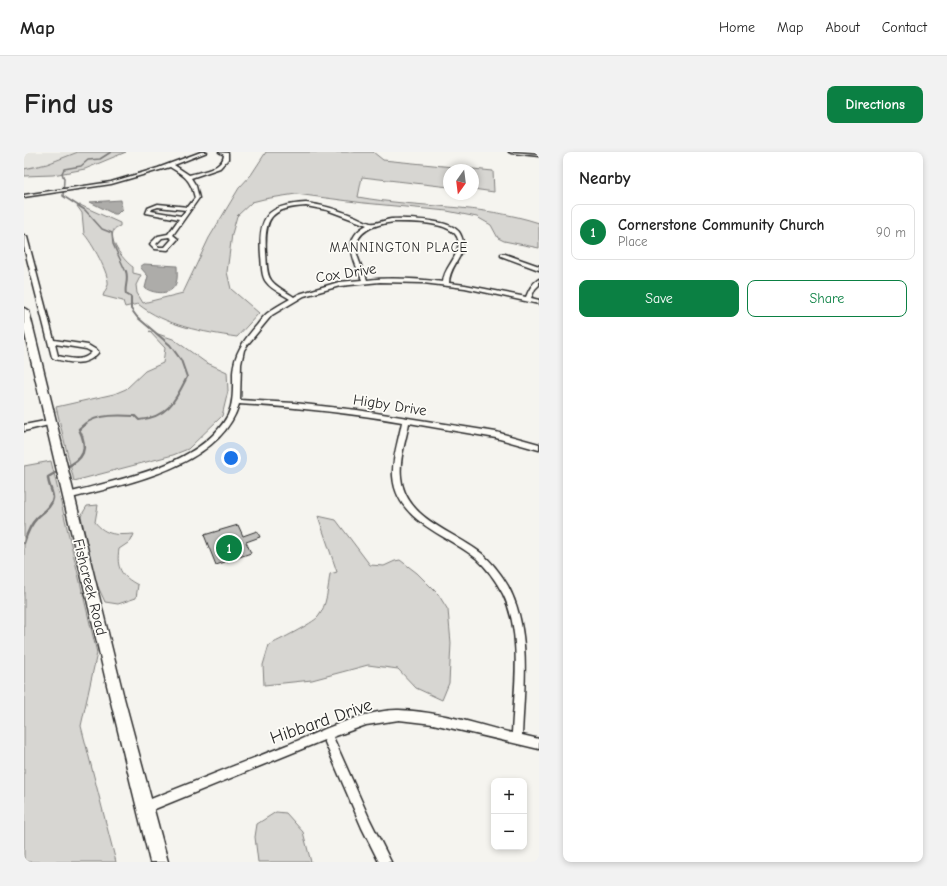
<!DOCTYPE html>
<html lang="en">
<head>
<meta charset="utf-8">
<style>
  :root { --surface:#fff; --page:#f2f2f2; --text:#222; --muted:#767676; --line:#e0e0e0; --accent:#0b8043 }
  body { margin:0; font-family:"Comic Neue",sans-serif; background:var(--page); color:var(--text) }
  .controls { position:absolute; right:12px; bottom:12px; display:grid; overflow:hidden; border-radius:8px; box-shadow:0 2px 6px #0003 }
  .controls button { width:36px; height:36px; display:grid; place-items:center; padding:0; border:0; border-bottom:1px solid var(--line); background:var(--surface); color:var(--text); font:20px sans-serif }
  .compass { position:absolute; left:419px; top:12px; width:36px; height:36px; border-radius:50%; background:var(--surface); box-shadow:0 2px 6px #0003; rotate:194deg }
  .you { position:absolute; left:207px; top:306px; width:14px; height:14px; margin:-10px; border:3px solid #fff; border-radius:50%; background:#1a73e8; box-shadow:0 0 0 6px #1a73e833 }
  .badge { display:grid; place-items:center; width:26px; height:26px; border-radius:50%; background:var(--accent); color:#fff; font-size:13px; font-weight:700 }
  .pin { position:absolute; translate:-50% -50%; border:2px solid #fff; box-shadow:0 1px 4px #0006 }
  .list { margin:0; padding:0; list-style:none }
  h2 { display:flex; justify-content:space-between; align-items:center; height:52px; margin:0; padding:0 16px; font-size:17px }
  h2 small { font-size:13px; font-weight:400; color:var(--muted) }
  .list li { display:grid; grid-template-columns:26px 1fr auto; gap:12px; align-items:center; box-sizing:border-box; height:56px; margin:0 8px 8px; padding:0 8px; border:1px solid var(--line); border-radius:8px }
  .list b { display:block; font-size:15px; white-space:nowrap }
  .list p { margin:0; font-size:13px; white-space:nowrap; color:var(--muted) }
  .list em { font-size:13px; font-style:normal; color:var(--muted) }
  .actions { display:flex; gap:8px; padding:12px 16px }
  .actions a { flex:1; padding:9px 0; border:1px solid var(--accent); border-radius:8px; text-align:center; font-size:14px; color:var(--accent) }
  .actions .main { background:var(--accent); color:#fff }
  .map { position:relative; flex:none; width:515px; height:710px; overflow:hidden; border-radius:8px }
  header { display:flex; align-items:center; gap:24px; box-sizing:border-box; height:56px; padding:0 20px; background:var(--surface); border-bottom:1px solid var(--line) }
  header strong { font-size:19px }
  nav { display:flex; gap:22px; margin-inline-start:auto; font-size:14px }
  .intro { display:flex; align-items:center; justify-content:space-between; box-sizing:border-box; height:96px; padding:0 24px }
  h1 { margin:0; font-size:28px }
  .button { padding:10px 18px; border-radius:8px; background:var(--accent); color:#fff; font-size:14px; font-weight:700 }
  main { display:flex; gap:24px; padding:0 24px }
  aside { flex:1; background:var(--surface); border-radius:8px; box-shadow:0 2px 6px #0003 }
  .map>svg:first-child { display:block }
  .built { fill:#e6e5e0 }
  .green { fill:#d7d6d2; stroke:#81807e }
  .water { fill:#adaca9; stroke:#797877 }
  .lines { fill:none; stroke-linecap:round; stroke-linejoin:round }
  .stream-far2 { stroke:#797877; stroke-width:1.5 }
  .stream-far1 { stroke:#797877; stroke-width:2 }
  .stream { stroke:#797877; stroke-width:2.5 }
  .building { fill:#c2c1be; stroke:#2b2b2b }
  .street-casing { stroke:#2b2b2b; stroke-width:3 }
  .secondary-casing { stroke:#2b2b2b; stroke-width:3 }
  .street { fill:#fdfcf7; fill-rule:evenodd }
  .secondary { fill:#fdfcf7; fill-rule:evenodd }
  .labels { text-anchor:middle; stroke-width:3.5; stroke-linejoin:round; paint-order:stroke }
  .far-neighbourhood-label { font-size:13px; letter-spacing:1px; fill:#2b2b2b; stroke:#fdfcf7 }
  .street-label { font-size:15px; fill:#2b2b2b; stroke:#fdfcf7 }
  .near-street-label { font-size:18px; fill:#2b2b2b; stroke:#fdfcf7 }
</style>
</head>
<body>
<header>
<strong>Map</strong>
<nav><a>Home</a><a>Map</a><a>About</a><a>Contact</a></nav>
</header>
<div class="intro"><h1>Find us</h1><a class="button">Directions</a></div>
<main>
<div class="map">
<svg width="515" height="710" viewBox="0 0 515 710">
  <rect width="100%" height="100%" fill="#f5f4ef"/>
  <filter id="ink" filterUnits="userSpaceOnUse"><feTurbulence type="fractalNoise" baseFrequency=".025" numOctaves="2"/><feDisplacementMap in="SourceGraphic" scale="8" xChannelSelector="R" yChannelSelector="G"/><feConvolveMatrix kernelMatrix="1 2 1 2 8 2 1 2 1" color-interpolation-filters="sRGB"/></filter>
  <g filter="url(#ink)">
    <path class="built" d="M0,0H54L23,12L0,17Z"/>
    <g class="green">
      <path d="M54,0H102L61,17L29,23L0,24V17L23,12Z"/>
      <path d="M242,0H349L359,8L469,19L470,40L449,37V18H425V35L338,25L334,45C394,56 457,52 515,71V96L480,89L474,86L467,73L453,65L423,59L340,51L272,42L240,47L228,50L213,64L208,82L203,120L207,137L235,161L213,185C178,180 142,174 114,152L101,155L99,149L79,144C80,140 83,136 84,133C86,123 67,89 60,82L58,61L53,54L56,53L96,71V74C93,75 90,76 89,80C85,90 101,110 109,115V121L117,123L112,133L113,141L119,151L159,141L185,86L215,36L227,23Z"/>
      <path d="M125,179L149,187L181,210L203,220L204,239L198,264L164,297L149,303L50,329L32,255L90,242L102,237L121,219L139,211L141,196Z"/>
      <path d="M27,309L73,501L57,574L92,710H0V314Z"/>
      <path d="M74,353L71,370C82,384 93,383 110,382L107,389L95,397C92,416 97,424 114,433L112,446L94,452L81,450L71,428L57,364L63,354Z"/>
      <path d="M294,364L312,368L346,413L360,414L371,409L376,408L393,421L414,442L424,458L427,491L425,531L418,548L392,536L374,517L344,513L288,528L240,533L239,513L245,493C254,489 289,471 294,465C303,454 304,435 306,422L313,420Z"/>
      <path d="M252,660L262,661L279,680L287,710H234L231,685L233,672Z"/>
    </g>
    <g class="water">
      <path d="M97,48L98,57L93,62H90L66,50Z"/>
      <path d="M120,112L153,114C153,120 154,126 152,131C148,144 130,142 121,136L124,124L116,115Z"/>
    </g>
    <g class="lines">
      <path class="stream-far2" d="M87,0L76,7L64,8L57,14L40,17L38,21L40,27L39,44L61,58L78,77L88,81L89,92L102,120"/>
      <path class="stream-far1" d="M61,272C73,262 96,263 111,264L115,268C144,265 151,249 163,225L157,208L146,193L113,165L107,157V145L102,142C100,135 105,129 102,119"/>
      <g class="stream">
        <path d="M40,316C60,308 65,297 55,277L62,271"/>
        <path d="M0,391C3,381 6,373 13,366C19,360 28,355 29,346C29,339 24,333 24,325L36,318"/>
      </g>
    </g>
    <path class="building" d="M214,373L219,384L233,379L236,385L222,390L227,401L192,413L180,383Z"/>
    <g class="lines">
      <defs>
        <g id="street">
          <path d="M177,0H183L150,13L165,23C176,20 199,17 200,3L195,0L204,1V7L196,16L167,26L172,34L175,46L149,83L154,87L144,98L131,97L126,92L134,84L144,82L155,67L122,61L124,56L134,52L164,55L171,46C167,28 161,24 146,15L87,32L0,45V43L87,30L134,16ZM134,55L162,58L157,64L127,59L128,57ZM145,85L148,87L141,95H135L132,92L138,86Z"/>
          <path d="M485,0L515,2V4L487,1Z"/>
          <path d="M282,51C298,53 312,57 327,63C333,65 340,69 346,71C352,72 361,68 367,67C381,66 424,68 433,78C435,79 437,83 438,86C444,102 425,113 425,131L441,133L502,145C505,138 508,131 515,127V133L511,137L507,146L515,148V152L441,136L399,131L356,130L316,134L280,144L248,163L224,192L220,198L217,212L216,248L270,251L333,258L472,280L515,292V298L472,286L385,271C382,288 375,307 377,325C381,367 429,379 457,401C468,410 477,422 484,434C508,479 500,534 498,583L515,587V597L409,572L375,568L342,573L309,585L346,668L367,710H355L338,676L300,588L121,661L117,659L115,655L117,651C166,631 215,612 263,593C295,580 342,557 375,558C413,559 452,572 488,581C490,537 499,483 479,442C472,429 463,416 452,406C422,382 372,369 369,324C368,306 375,287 378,270C324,261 270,255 215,252C196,316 99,332 44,347L40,344L44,341C95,327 177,314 204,263C210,250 209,236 209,221C210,201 220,188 233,173C236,169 240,163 245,160C251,155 259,151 266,147C259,142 248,138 243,131C237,125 238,112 237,104C234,65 242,53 282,51ZM282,54L303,58L343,73C317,86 330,108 338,128L315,130L275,142L270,145C264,141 251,134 247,128C242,122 243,109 242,101C240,66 246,56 282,54ZM370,70C387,70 445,68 433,99C429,111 420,117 419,130C394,127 368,125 343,128C340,119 335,111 333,102C328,79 352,72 370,70Z"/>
          <path d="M0,83L3,85L30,188L64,193L74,199V201C64,212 54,212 40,209C36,208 31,208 28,205L0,95ZM31,192L62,197L68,200C58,211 46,206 34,204Z"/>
          <path d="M477,102H481L515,114V118L477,104Z"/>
          <path d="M26,268H29L30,270L29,272L0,279V273Z"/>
        </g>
        <path id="secondary" d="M0,156L5,159L100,546L144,710H126L86,546L0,178Z"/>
      </defs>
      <use href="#street" class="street-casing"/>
      <use href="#secondary" class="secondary-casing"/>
      <use href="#street" class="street"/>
      <use href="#secondary" class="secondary"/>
    </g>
  </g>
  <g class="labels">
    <g class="far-neighbourhood-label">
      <text x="375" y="100">MANNINGTON PLACE</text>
    </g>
    <g class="street-label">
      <text transform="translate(322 121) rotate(-9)" y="5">Cox Drive</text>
      <text transform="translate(366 253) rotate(9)" y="5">Higby Drive</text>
      <text transform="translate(66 435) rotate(76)" y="5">Fishcreek Road</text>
    </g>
    <g class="near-street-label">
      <text transform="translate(297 569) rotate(-19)" y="6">Hibbard Drive</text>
    </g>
  </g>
</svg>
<div class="controls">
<button>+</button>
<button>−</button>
</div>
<svg class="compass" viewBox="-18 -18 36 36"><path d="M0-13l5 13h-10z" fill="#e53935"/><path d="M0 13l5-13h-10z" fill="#767676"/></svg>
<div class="you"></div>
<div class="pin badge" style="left:205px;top:396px">1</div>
</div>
<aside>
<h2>Nearby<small></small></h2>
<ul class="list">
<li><span class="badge">1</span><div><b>Cornerstone Community Church</b><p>Place</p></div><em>90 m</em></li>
</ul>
<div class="actions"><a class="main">Save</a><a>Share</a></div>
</aside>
</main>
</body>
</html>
